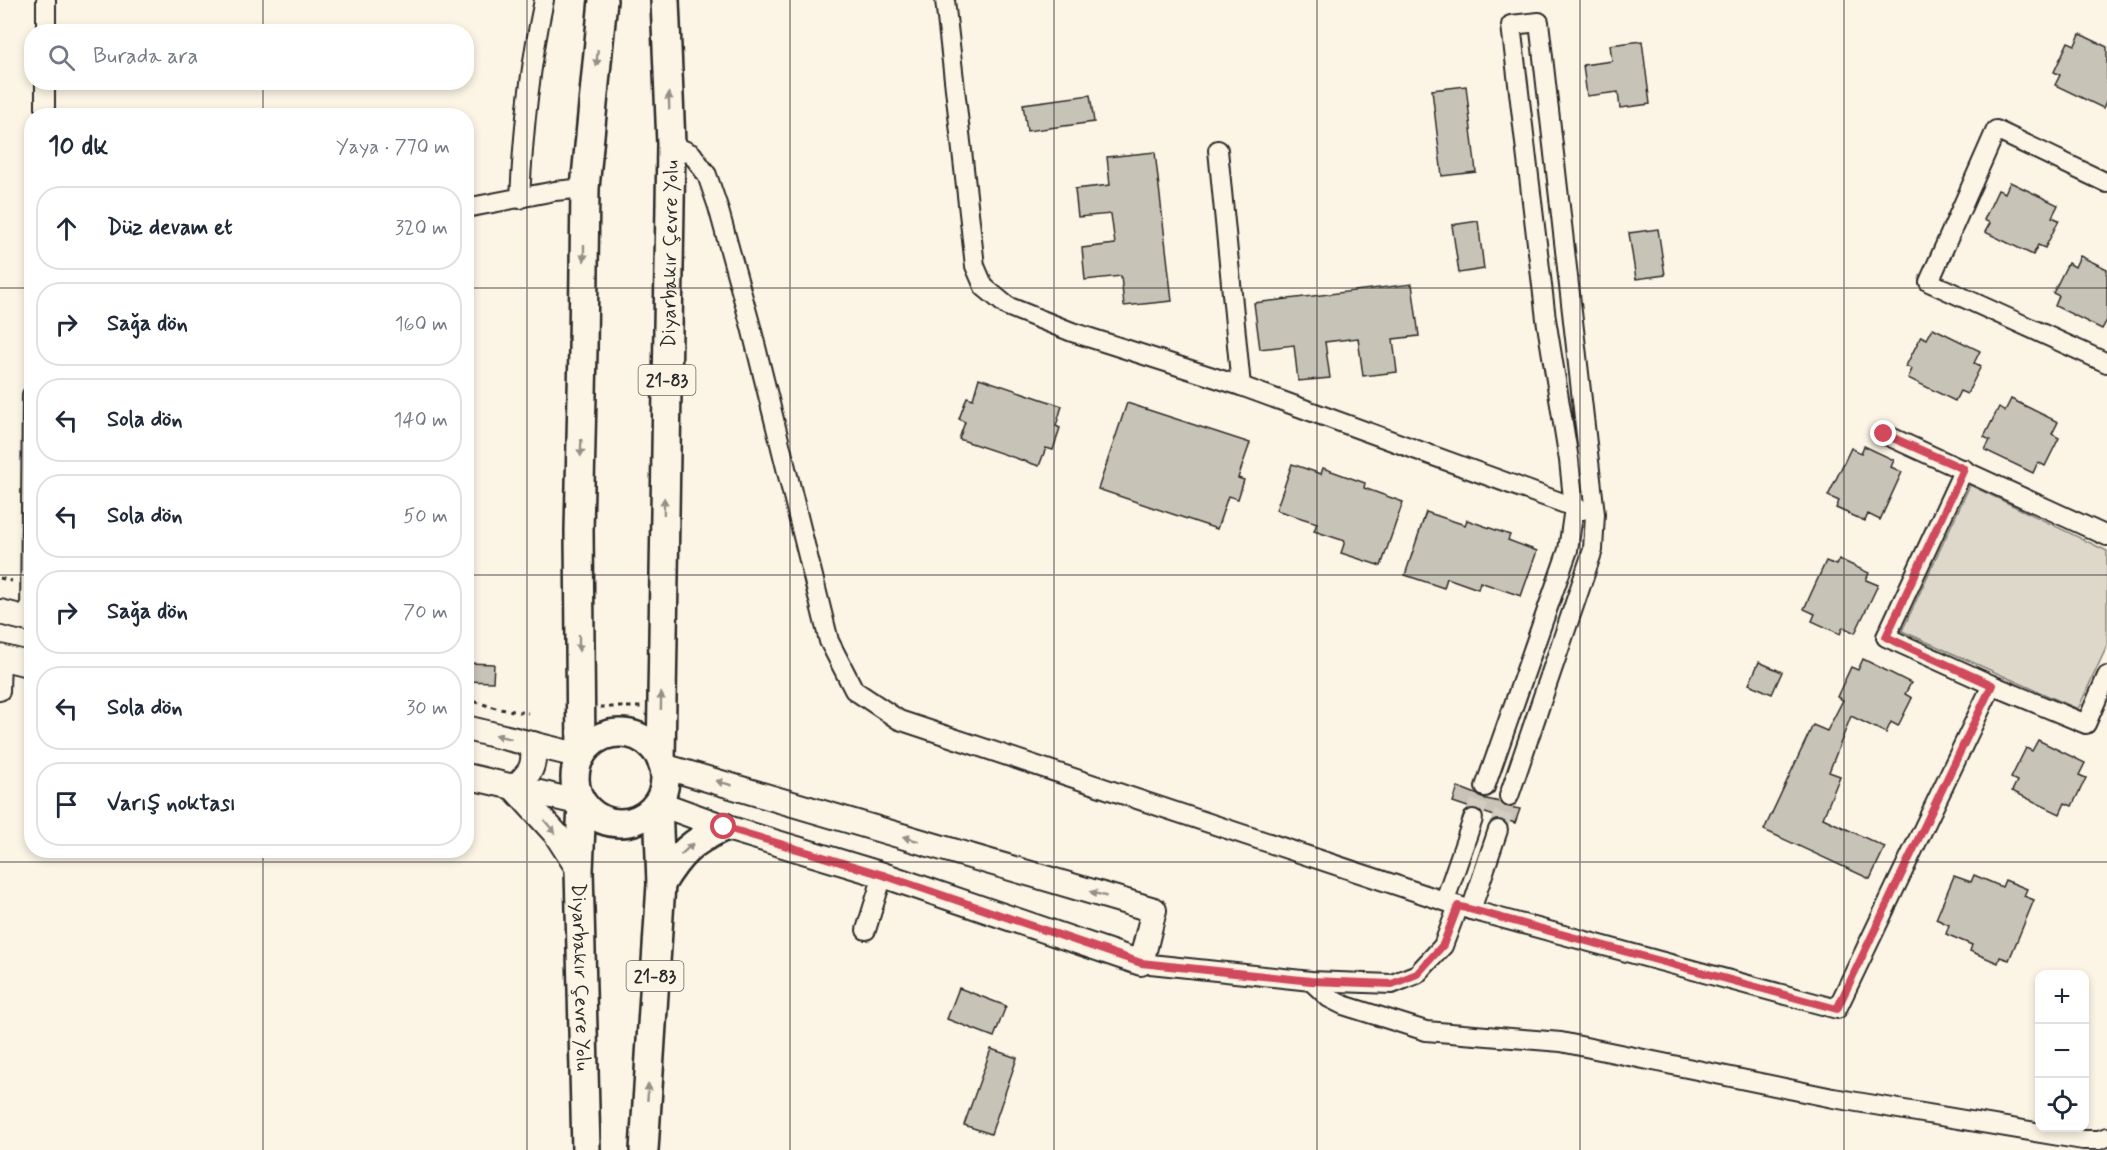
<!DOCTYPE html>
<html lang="tr">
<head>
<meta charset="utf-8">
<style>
  :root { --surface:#fff; --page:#f6f6f7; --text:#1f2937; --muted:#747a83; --line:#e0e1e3 }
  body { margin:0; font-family:Mynerve,sans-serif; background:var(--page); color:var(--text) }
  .controls { position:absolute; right:18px; bottom:18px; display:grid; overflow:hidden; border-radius:12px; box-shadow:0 3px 9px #0003 }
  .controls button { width:54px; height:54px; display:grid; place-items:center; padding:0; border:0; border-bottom:2px solid var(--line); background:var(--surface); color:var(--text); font:30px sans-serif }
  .stop { position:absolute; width:18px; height:18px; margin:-14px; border:4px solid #d1495b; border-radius:50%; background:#fff }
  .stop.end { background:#d1495b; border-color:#fff; box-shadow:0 2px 6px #0008 }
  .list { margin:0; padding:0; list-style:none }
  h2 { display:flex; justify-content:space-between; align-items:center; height:78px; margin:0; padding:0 24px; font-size:26px }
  h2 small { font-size:20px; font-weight:400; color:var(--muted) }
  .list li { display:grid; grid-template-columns:39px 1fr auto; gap:18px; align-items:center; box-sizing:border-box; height:84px; margin:0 12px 12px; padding:0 12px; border:2px solid var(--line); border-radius:24px }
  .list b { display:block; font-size:22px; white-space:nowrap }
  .list em { font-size:20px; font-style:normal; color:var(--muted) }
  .icon { flex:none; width:33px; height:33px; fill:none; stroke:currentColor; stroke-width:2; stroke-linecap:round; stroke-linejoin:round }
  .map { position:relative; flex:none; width:2107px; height:1150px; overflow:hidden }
  .search { position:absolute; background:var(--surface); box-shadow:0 3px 9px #0003; left:24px; top:24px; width:450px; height:66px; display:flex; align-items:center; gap:15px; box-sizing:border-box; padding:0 21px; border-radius:24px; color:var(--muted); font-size:22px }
  .panel { position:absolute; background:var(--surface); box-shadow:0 3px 9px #0003; left:24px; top:108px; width:450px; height:750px; border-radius:24px }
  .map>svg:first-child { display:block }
  .green { fill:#ded8ca; stroke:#84827a; stroke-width:1.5 }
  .building { fill:#c8c3b7; stroke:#2b2b2b; stroke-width:1.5 }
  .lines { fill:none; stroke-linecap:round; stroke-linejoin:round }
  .minor-tunnel { stroke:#d2cdc0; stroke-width:18; stroke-dasharray:18 9; stroke-linecap:butt }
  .minor-casing { stroke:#2b2b2b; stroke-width:22 }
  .major-casing { stroke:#2b2b2b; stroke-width:28 }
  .highway-casing { stroke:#2b2b2b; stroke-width:32 }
  .path { stroke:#2b2b2b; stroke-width:3; stroke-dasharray:4.5 4.5; stroke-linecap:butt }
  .minor { stroke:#fcf5e5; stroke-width:18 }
  .major { stroke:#fcf5e5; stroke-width:24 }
  .highway { stroke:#fcf5e5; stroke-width:27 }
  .oneway { fill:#949088 }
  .route { stroke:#d1495b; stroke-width:8 }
  .grid { fill:none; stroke:#2b2b2b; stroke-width:1.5; stroke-opacity:0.55 }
  .labels { text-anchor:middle; stroke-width:4.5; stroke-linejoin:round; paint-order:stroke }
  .shield { fill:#fcf5e5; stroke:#6a6863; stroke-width:1.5 }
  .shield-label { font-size:18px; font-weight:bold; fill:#2b2b2b }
  .street-label { font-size:20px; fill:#2b2b2b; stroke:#fcf5e5 }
</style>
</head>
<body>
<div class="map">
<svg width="2107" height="1150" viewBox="0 0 2107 1150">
  <rect width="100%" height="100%" fill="#fcf5e5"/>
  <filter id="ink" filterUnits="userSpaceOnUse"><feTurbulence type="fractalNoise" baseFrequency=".0167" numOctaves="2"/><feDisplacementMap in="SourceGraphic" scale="12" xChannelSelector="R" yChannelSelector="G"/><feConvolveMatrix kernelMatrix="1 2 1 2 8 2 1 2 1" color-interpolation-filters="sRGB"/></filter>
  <g filter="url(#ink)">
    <path class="green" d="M1970,485L2107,551V646L2078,709L1902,631Z"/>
    <g class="building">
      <path d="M2080,34L2107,47V99L2103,108L2055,85L2060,75L2054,72L2068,42L2075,45Z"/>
      <path d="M1642,41L1650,104L1620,108L1618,92L1587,96L1583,65L1612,61L1610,45Z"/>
      <path d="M1466,86L1476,172L1442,176L1432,90Z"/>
      <path d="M1090,95L1094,122L1027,131L1023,104Z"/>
      <path d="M1155,152L1172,301L1124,306L1121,276L1085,280L1082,248L1115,244L1111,214L1078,217L1075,189L1110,185L1107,157Z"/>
      <path d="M2010,182L2058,205L2052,217L2059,220L2045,248L2038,245L2033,255L1985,232L1990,223L1984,220L1998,190L2005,193Z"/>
      <path d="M1478,221L1484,269L1459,273L1452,225Z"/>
      <path d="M1658,229L1665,275L1636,279L1629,233Z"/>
      <path d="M2080,256L2107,269V320L2102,329L2055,306L2059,296L2053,293L2068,263L2075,267Z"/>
      <path d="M1412,284L1419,336L1393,339L1397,372L1363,376L1358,338L1325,342L1330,378L1298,381L1294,345L1260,349L1254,303Z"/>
      <path d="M1933,328L1980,351L1974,363L1981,366L1967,394L1960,391L1955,401L1908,378L1912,369L1906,366L1921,336L1927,339Z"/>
      <path d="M979,378L1062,406L1056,426L1060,428L1053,450L1046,448L1039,466L959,439L965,422L959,419L967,397L973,399Z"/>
      <path d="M2011,399L2058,422L2052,434L2059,438L2045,466L2038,462L2033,473L1985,450L1990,440L1984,437L1999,407L2005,411Z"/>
      <path d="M1127,403L1250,443L1238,478L1244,480L1238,499L1228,496L1217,529L1098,489Z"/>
      <path d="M1864,446L1894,460L1891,467L1902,472L1880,520L1868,514L1865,521L1836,508L1839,501L1828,496L1851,448L1861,453Z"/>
      <path d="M1292,464L1321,474L1323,468L1365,483L1364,488L1403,502L1381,566L1341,553L1345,541L1314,531L1317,523L1276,510Z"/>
      <path d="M1426,512L1465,525L1467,520L1510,535L1508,540L1537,551L1521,596L1480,582L1478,589L1447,578L1444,588L1405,575Z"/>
      <path d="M1839,559L1869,573L1866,580L1878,585L1855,633L1843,627L1840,634L1812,621L1815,614L1804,609L1826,561L1836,565Z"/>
      <path d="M1863,659L1911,683L1905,694L1912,698L1898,726L1891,722L1886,733L1851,716L1829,772L1840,776L1823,818L1885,847L1870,879L1764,830L1813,725L1827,731L1843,700L1837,697L1851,667L1858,670Z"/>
      <path d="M1759,662L1782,672L1772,694L1749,684Z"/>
      <path d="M467,663L494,664L493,682L466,681Z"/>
      <path d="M2038,740L2085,763L2079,775L2086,778L2072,806L2065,803L2060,814L2012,791L2017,781L2011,778L2026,748L2032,751Z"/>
      <path d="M1458,787L1476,794L1482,798L1500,802L1505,806L1520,809L1515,823L1453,802Z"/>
      <path d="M1974,875L2002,887L2005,880L2027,889L2024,896L2034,900L2009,960L2000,957L1998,963L1970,951L1972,945L1946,934L1949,925L1936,919L1954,876L1971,882Z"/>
      <path d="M959,988L1006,1006L994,1037L947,1019Z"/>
      <path d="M991,1049L1017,1058L991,1134L964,1125Z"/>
    </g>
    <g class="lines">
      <g class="minor-tunnel">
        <path d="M1473,819L1485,787"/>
        <path d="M1498,830L1509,796"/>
      </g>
      <defs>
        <g id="minor">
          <path d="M945,0L975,266L984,287L1007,306L1072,332L1241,386L1582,510"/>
          <path d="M46,32V0"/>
          <path d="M45,116V82"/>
          <path d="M671,144L692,154L707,175L718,207L751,327L829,641L854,690L899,720L1471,910L1837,1009L1992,685"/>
          <path d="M1218,150L1241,386"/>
          <path d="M2107,183L1996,130L1929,282L2107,363"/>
          <path d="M520,199C523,132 530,66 544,0"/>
          <path d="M466,208L555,191L585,188"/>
          <path d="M1884,434L2107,536"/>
          <path d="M1964,469L1886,637L1992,685L2086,724L2107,676"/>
          <path d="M30,619L32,395"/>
          <path d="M0,691L1,657"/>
          <path d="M1485,787L1568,550L1574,508L1569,460L1546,319L1511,25L1539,22L1595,514L1593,550L1509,796"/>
          <path d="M1445,900L1473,819"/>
          <path d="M1471,910L1498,830"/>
          <path d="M866,930L883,875"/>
          <path d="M1141,963L1311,981L1392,984L1417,974L1443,946L1458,906"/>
          <path d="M1311,981L1329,998L1343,1005L1426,1031L1561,1042L1833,1098L2083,1140H2099L2107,1137"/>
        </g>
        <g id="major">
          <path d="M0,612L32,620"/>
          <path d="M0,657L32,665"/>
          <path d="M466,728L581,756"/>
          <path d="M533,744C535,768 531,772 514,788L556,834L579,870"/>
          <path d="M466,776L582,803"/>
          <path d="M658,803L724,827L883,875L1141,963L1154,910L663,766"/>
        </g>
        <g id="highway">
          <circle cx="620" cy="778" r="45"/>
          <path d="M581,756L579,531L583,349L585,188L603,0"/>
          <path id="s1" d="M661,760L671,144L665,0"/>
          <path id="s2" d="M582,803L579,870L586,1150"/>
          <path d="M661,884C679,854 691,842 724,827"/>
          <path d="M644,1150L661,884L658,803"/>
        </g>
      </defs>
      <use href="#minor" class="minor-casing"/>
      <use href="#major" class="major-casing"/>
      <use href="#highway" class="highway-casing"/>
      <g class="path">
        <path d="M0,578L12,581"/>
        <path d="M466,699L499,709L528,713"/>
        <path d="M600,707H642"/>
      </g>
      <use href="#minor" class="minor"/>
      <use href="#major" class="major"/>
      <use href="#highway" class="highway"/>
    </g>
    <defs><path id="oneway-solid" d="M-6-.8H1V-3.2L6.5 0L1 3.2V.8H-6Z" transform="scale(1.5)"/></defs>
    <g class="oneway">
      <use href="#oneway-solid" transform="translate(597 58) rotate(95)"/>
      <use href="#oneway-solid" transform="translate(669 101) rotate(-92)"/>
      <use href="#oneway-solid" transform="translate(584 253) rotate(90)"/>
      <use href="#oneway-solid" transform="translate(581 448) rotate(92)"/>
      <use href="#oneway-solid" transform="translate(664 506) rotate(-89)"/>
      <use href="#oneway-solid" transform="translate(579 643) rotate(90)"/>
      <use href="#oneway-solid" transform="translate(661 701) rotate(-89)"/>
      <use href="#oneway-solid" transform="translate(503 737) rotate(-167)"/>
      <use href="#oneway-solid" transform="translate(724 783) rotate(-164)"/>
      <use href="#oneway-solid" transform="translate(550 827) rotate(50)"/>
      <use href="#oneway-solid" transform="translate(911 839) rotate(-164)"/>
      <use href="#oneway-solid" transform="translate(687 849) rotate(-42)"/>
      <use href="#oneway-solid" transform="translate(1098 894) rotate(-164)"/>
      <use href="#oneway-solid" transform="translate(648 1092) rotate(-86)"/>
    </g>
  </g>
  <g class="lines" filter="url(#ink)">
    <path class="route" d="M724,827L883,875L1141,963L1311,981L1392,984L1417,974L1443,945L1458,906L1837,1009L1992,685L1886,637L1964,469L1884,434"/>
  </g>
  <path class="grid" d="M263,0V32M527,0V1150M790,0V1150M1054,0V1150M1317,0V1150M1580,0V1150M1844,0V1150M263,82V116M0,288H32M466,288H2107M0,575H32M466,575H2107M263,850V1150M0,862H2107"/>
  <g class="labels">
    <g class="shield">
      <rect x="638.5" y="365" width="57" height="30" rx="4.5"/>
      <rect x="626.5" y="961" width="57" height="30" rx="4.5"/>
    </g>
    <g class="shield-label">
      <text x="667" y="386">21-83</text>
      <text x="655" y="982">21-83</text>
    </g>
    <g class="street-label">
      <text dy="7" stroke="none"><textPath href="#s1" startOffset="506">Diyarbakır Çevre Yolu</textPath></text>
      <text dy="7" stroke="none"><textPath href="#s2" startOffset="174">Diyarbakır Çevre Yolu</textPath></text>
    </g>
  </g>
</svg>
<div class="controls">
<button>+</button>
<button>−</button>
<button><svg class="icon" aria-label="locate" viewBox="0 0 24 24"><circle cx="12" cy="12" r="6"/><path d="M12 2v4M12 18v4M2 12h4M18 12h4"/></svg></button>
</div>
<div class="stop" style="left:724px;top:827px"></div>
<div class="stop end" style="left:1884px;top:434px"></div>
<div class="search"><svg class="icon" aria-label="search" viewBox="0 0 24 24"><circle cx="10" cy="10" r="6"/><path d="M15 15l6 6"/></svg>Burada ara</div>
<section class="panel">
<h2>10 dk<small>Yaya · 770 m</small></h2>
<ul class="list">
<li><svg class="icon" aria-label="ahead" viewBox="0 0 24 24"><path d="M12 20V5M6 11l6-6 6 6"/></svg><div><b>Düz devam et</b></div><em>320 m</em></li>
<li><svg class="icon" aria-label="right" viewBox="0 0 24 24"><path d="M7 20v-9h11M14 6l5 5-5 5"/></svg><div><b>Sağa dön</b></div><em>160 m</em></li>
<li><svg class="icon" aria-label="left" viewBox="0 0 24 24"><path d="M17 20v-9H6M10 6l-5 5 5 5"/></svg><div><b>Sola dön</b></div><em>140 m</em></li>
<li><svg class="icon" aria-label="left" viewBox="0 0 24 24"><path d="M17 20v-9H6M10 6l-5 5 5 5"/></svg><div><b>Sola dön</b></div><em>50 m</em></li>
<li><svg class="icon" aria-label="right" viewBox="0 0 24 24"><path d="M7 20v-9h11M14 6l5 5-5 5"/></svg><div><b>Sağa dön</b></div><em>70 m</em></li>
<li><svg class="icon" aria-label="left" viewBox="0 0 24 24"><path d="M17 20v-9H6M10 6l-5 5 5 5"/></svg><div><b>Sola dön</b></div><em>30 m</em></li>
<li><svg class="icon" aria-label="arrive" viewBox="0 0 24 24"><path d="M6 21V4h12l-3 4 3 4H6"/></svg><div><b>Varış noktası</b></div></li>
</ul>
</section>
</div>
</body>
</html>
